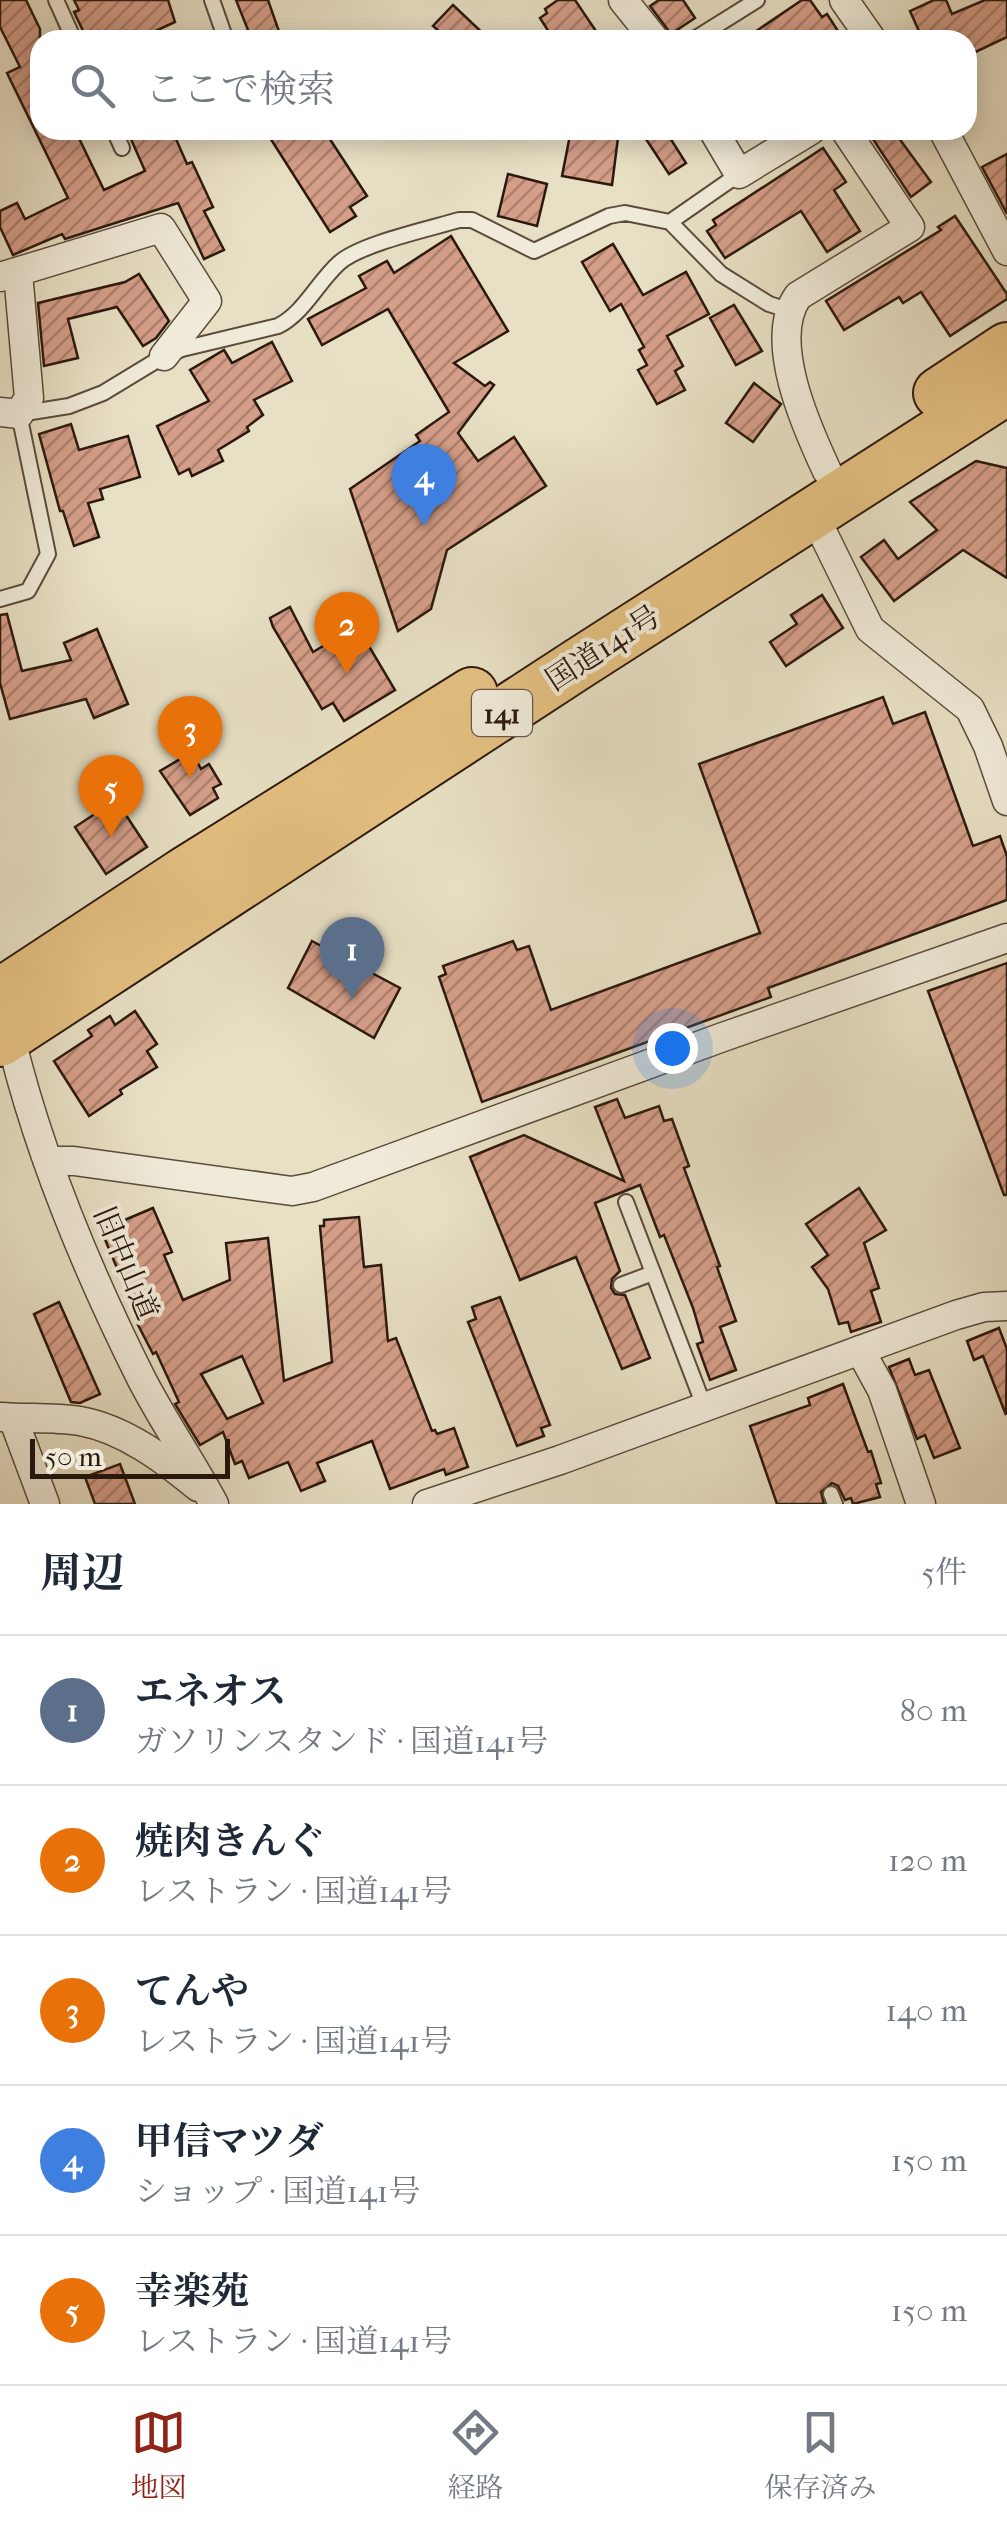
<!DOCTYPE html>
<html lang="ja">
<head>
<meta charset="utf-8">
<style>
  :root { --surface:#fff; --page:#f2f2f3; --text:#1f2937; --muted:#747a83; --line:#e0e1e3; --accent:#8f2418 }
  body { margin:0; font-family:"IM FELL French Canon","Noto Serif JP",serif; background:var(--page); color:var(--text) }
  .scale { position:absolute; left:30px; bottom:25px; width:200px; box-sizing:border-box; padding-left:10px; border:5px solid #2c190e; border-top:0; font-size:28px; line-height:35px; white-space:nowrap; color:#2c190e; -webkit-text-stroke:8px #f0ebd9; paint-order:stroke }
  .you { position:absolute; left:672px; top:1048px; width:35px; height:35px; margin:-25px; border:8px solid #fff; border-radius:50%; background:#1a73e8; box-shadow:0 0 0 15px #1a73e833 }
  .badge { display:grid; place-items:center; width:65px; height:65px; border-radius:50%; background:var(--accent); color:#fff; font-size:32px; font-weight:700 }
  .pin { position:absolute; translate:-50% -82px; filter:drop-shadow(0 2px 5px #0008) }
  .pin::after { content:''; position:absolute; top:52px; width:35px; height:30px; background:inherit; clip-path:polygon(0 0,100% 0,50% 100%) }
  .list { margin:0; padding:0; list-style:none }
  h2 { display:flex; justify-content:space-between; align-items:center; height:130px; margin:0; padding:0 40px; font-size:42px }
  h2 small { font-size:32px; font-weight:400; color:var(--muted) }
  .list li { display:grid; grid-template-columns:65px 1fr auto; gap:30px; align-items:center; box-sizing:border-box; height:150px; padding:0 40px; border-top:2px solid var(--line) }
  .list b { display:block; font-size:38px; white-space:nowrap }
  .list p { margin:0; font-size:32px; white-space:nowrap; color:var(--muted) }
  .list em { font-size:32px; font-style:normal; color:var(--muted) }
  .icon { flex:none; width:55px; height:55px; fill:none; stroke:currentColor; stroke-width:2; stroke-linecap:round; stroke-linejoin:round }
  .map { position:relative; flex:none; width:1007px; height:1504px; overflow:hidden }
  .search { position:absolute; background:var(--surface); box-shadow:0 5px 25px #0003; left:30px; right:30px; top:30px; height:110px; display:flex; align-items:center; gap:25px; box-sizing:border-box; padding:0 35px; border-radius:30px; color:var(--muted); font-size:38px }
  .sheet { height:880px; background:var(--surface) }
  nav { display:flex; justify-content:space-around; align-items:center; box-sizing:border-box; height:140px; border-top:2px solid var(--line); background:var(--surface); font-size:28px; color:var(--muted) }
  nav a { display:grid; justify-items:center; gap:5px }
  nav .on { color:var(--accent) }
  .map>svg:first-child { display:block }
  .building { fill:url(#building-hatch); stroke:#2c190e; stroke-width:2.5; fill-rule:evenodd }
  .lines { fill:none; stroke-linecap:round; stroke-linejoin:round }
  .lane-casing { stroke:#5b4b3c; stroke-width:18 }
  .street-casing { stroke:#5b4b3c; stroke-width:31 }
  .highway-casing { stroke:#2c190e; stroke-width:54 }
  .lane { stroke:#f0ebd9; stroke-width:14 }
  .street { stroke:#f0ebd9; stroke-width:28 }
  .highway { stroke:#e4c082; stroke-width:50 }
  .labels { text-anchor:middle; stroke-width:8; stroke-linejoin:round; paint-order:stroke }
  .shield { fill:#f0ebd9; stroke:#67584b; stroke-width:2.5 }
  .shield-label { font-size:28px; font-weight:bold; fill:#2c190e }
  .street-label { font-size:30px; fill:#2c190e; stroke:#f0ebd9 }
</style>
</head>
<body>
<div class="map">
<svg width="1007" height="1504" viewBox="0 0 1007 1504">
  <defs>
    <pattern id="building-hatch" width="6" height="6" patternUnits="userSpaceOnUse" patternTransform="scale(2.5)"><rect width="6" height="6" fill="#d59e89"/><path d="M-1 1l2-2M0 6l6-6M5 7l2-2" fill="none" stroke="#ad806e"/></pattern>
  </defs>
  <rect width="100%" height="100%" fill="#e8e0c5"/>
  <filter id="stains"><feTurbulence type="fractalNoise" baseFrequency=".002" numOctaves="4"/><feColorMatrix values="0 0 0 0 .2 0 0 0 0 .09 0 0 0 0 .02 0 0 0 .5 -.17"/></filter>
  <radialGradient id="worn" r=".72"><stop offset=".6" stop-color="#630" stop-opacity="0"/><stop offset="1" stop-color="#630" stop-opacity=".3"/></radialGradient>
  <g class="building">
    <path d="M0,0H26L40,29V130H75L104,190L145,171L127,130H172L187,164L192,162L213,207L204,211L224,250L204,259L178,203L65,239L62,234L13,255L0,227V211L17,203L25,219L68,198L7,73L20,67L0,27Z"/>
    <path d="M74,0H168L175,22L136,40H130L126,31L108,40H102L98,31L86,37L74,12L79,10Z"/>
    <path d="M236,0H268L282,40H252Z"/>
    <path d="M558,0H575L602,40H554L540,18L547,13L545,9Z"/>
    <path d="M659,0H683L695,18L671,34L650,6Z"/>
    <path d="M802,0H810L822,17L827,14L838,31L833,34L837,40H743Z"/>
    <path d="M934,0H946L952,14L985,0H1007V37L967,56V40H923L910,11Z"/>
    <path d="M453,5L490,40H449L433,26Z"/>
    <path d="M265,130H324L367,196L350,207L356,216L330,232Z"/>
    <path d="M571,130H619L612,185L562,176Z"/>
    <path d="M640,130H665L686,163L669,174Z"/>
    <path d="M867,130H893L931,182L911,197Z"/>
    <path d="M823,148L846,182L834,190L860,231L827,252L801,211L725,258L707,231L716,225L713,220Z"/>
    <path d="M1007,154V214L982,167Z"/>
    <path d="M508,174L547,184L537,226L498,216Z"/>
    <path d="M955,216L1007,294V299L950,336L921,292L903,303L899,297L844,330L826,301L941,230L938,227Z"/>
    <path d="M451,236L508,331L454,363L485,386L490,382L494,385L458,433L478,461L514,437L546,486L447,550L431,609L398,631L350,489L420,441L416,435L449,412L388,309L322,345L308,319L366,288L359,276L387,261L394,273Z"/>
    <path d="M613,244L643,295L686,272L709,314L667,336L683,366L675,371L685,390L657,404L638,370L647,365L639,350L644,347L621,304L610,311L582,262Z"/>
    <path d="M139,274L169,321L156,338L143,346L117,307L68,319L78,358L44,366L38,303L125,282Z"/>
    <path d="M734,305L762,351L736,365L710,318Z"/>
    <path d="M272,342L292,381L254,400L263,415L247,427L249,431L218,450L223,461L192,476L189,469L179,474L157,426L209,401L190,370L224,350L232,363Z"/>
    <path d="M754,383L781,404L753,442L726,423Z"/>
    <path d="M71,424L79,450L128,436L140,477L100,489L103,499L88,503L99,537L74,546L63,511H60L39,434Z"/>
    <path d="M976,461L1007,468V578L963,550L894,601L861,557L884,540L898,559L937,530L910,502Z"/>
    <path d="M822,595L843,628L786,666L770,642L797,624L791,615Z"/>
    <path d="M290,607L313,652L357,626L395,690L344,721L333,703L322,709L273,627L270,618Z"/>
    <path d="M7,614L22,671L71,660L64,643L97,629L128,704L94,718L86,699L10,719L0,683V615Z"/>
    <path d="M883,697L893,724L925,712L973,846L1000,836L1007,856V900L768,988L771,997L482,1102L439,977L446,974L443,966L513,941L517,950L529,946L551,1010L760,933L699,764Z"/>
    <path d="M192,752L201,769L209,764L221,784L213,788L218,798L190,815L160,771Z"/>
    <path d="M116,800L147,847L106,874L75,827Z"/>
    <path d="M312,941L400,988L374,1038L288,988Z"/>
    <path d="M1007,963V1195H1004L928,991Z"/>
    <path d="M135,1011L157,1044L147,1051L157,1067L120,1090L122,1094L89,1116L54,1061L92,1036L88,1030L110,1016L115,1025Z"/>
    <path d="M617,1099L625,1118L659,1106L664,1121L672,1119L689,1166L684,1168L720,1266L717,1267L736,1321L720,1327L736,1370L710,1380L697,1344L703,1342L693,1308L664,1235L660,1237L640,1185L595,1203L620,1271L612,1279L611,1288L615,1294L625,1295L650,1358L622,1369L576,1257L520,1280L470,1157L524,1135L624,1181L595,1107Z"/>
    <path d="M859,1188L886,1230L864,1243L879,1288L871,1291L881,1322L851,1332L848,1322L839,1324L828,1289L812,1267L828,1255L806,1224Z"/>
    <path d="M153,1208L172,1252L164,1255L183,1300L230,1280L226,1243L268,1238L284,1381L332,1362L320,1226H324V1220L359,1217L364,1267L381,1265L388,1341L396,1338L432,1431L435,1430L437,1434L454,1428L468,1467L446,1475L444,1469L390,1489L372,1441L317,1463L325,1481L301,1491L288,1462L249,1478L242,1461L235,1464L223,1432L200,1445L175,1404L179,1402L156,1352L153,1354L135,1319L138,1318L101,1230ZM242,1356L263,1403L227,1419L201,1374Z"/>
    <path d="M500,1297L550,1425L541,1428L544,1436L517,1446L468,1322L476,1319L472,1307Z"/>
    <path d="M59,1302L100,1394L80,1403L71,1402L34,1314Z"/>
    <path d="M999,1328L1007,1349L1006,1415L983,1356L974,1360L967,1341Z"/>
    <path d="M909,1359L915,1375L929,1370L960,1448L934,1458L925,1435L917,1439L889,1367Z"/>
    <path d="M843,1384L868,1452L871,1451L881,1483L876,1484L880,1497L853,1504L851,1498L845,1500L838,1486L832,1483L821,1492L824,1504H777L750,1426L810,1405L808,1398Z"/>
    <path d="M120,1464L135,1504H95L85,1477Z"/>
  </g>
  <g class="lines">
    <defs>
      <g id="lane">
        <path d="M56,0L74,40"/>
        <path d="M212,0L226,40"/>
        <path d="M693,40L757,0"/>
        <path d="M114,130L122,148"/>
        <path d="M670,222L739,174"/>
        <path d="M0,599L28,591L48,554L19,414L69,406L103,393L164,356L182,349L278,326C304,313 317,283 339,263C360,244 429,229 459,220H472L534,251L609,216L625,213L670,222L721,274L769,304L788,310"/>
        <path d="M626,1202L704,1406"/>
        <path d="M621,1285L653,1273"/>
        <path d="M831,1494L835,1504"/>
      </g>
      <g id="street">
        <path d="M623,0L655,40"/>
        <path d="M844,0L872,40"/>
        <path d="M713,130L739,174L811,130"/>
        <path d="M943,130L1007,251"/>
        <path d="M0,277L161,228L207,301L164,356"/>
        <path d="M0,412L19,414L29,398L18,273"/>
        <path d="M827,471C806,426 767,340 798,296L910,227L845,130"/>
        <path d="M814,515L870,629L970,709L988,746L1007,801"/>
        <path d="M10,1035C37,1149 88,1272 141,1378C163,1421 191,1461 214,1504"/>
        <path d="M48,1161H74L292,1191L313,1187L723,1037L1007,938"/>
        <path d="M860,1350L882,1390L921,1504"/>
        <path d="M0,1417C27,1419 53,1417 80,1421C124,1429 164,1459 198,1487"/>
        <path d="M13,1418L45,1504"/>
        <path d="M427,1504L560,1460L956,1315L984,1307L1007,1306"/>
      </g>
      <g id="highway">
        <path d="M939,393L1007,348"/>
        <path d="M0,994L184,873L472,693"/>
        <path d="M0,1041L578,664L1007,389"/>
      </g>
    </defs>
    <use href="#lane" class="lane-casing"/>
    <use href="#street" class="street-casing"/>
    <use href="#highway" class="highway-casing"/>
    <use href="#lane" class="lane"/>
    <use href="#street" class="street"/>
    <use href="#highway" class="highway"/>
  </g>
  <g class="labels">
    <rect class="shield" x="472" y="690" width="60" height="46" rx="8"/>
    <g class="shield-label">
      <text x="502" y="723">141</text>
    </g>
    <g class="street-label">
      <text transform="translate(603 648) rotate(-33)" y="10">国道141号</text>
      <text transform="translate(126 1263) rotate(67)" y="10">旧中山道</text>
    </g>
  </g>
  <rect width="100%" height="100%" filter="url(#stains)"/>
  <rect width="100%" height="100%" fill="url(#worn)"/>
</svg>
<div class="scale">50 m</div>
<div class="you"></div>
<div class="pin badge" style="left:352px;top:999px;background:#5c6f8a">1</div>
<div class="pin badge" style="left:347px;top:674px;background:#e8710a">2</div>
<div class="pin badge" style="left:190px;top:778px;background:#e8710a">3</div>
<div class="pin badge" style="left:424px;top:526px;background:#3f7fe0">4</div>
<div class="pin badge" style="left:111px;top:837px;background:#e8710a">5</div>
<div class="search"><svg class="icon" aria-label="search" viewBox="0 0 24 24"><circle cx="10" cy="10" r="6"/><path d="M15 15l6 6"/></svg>ここで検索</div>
</div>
<section class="sheet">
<h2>周辺<small>5件</small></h2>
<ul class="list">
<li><span class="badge" style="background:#5c6f8a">1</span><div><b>エネオス</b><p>ガソリンスタンド · 国道141号</p></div><em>80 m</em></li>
<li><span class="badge" style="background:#e8710a">2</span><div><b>焼肉きんぐ</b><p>レストラン · 国道141号</p></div><em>120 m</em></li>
<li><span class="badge" style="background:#e8710a">3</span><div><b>てんや</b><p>レストラン · 国道141号</p></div><em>140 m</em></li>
<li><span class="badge" style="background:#3f7fe0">4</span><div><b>甲信マツダ</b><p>ショップ · 国道141号</p></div><em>150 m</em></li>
<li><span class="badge" style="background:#e8710a">5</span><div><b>幸楽苑</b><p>レストラン · 国道141号</p></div><em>150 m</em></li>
</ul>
</section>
<nav>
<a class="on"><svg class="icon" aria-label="map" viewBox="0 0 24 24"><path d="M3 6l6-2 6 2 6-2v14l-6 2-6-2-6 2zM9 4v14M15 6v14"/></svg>地図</a>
<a><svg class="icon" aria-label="directions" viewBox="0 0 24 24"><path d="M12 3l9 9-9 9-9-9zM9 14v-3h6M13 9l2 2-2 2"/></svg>経路</a>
<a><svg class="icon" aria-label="saved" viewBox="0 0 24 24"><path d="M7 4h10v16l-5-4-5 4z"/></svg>保存済み</a>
</nav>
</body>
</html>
